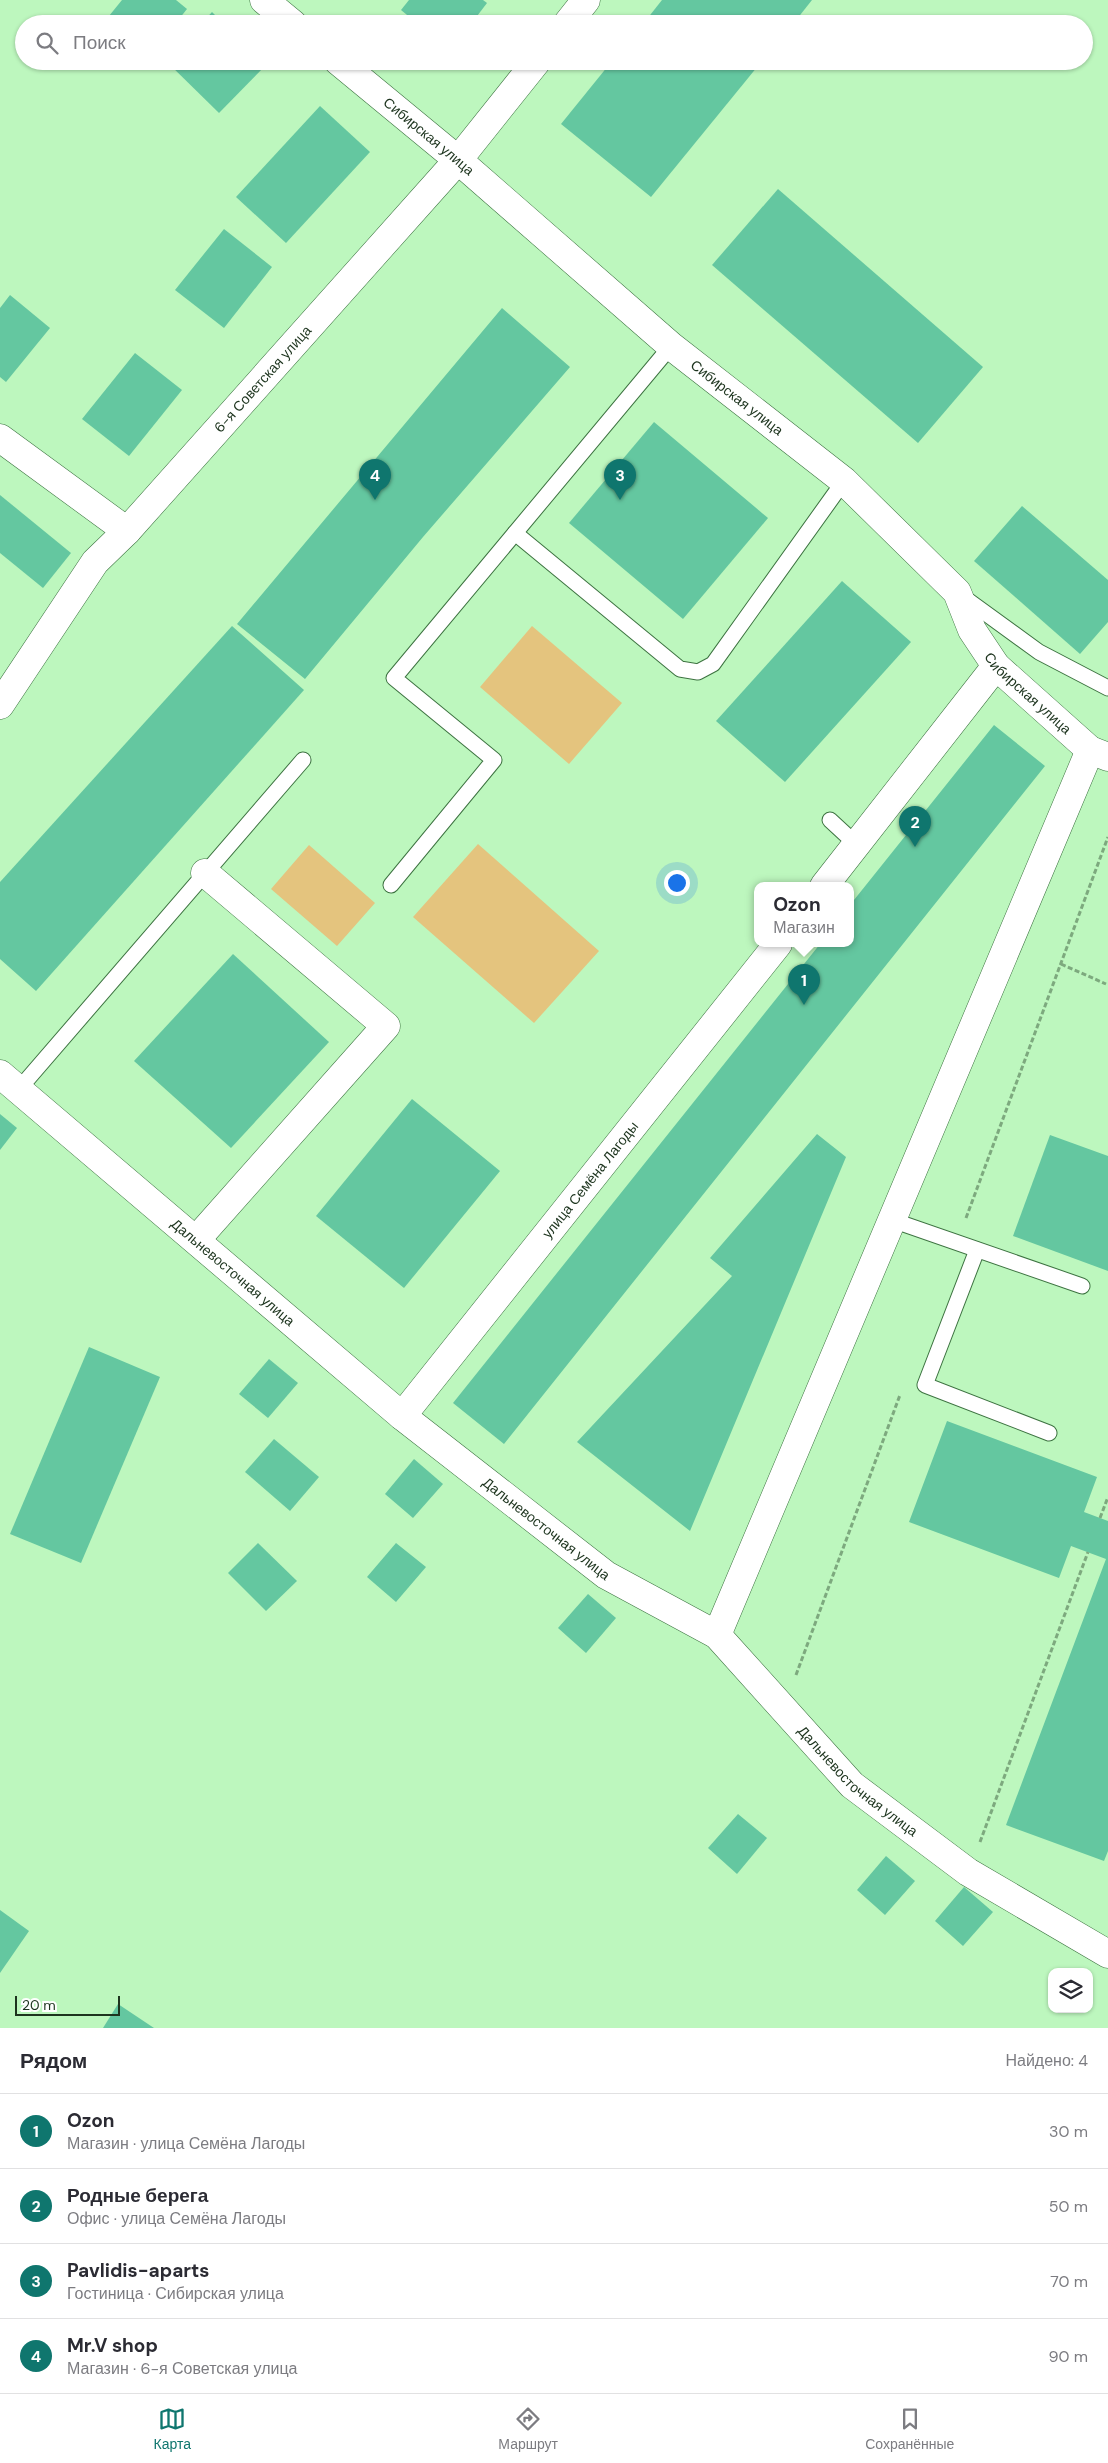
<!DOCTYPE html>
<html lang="ru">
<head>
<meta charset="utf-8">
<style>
  :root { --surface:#fff; --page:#f2f2f3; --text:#2b2b33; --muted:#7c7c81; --line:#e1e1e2; --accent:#0f766e }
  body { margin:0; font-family:"DM Sans",sans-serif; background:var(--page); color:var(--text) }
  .controls { position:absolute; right:15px; bottom:15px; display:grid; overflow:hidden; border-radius:10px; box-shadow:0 1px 4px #0004 }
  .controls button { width:45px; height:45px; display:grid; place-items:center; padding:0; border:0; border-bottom:1px solid var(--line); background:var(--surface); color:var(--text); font:25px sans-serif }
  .scale { position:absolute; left:15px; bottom:12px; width:105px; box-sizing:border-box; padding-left:5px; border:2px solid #1d341e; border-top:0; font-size:14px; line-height:18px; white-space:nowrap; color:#1d341e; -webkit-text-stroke:4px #fff; paint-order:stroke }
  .you { position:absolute; left:676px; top:882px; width:18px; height:18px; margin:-12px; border:4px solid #fff; border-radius:50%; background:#1a73e8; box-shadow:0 0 0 8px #1a73e833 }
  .badge { display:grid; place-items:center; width:32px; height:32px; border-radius:50%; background:var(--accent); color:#fff; font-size:16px; font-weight:700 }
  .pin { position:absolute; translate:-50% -41px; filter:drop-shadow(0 1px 2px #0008) }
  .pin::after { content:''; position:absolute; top:26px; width:18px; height:15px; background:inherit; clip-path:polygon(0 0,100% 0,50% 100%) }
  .popup { position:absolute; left:754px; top:882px; width:100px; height:65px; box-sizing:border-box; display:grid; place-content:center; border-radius:10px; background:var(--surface); filter:drop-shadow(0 1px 4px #0005); font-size:16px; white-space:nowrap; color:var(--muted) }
  .popup b { font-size:19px; color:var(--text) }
  .popup::after { content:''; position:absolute; left:50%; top:100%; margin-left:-10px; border:10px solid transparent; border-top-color:var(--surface) }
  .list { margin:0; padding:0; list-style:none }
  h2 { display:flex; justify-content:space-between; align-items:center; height:65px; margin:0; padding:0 20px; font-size:21px }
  h2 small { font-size:16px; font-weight:400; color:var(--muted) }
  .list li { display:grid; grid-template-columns:32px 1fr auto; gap:15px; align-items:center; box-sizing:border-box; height:75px; padding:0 20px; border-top:1px solid var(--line) }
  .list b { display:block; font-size:19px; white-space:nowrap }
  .list p { margin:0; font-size:16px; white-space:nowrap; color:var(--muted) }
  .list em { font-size:16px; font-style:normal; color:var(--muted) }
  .icon { flex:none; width:28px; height:28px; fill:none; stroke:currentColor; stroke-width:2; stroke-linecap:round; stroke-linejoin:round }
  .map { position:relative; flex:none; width:1108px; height:2028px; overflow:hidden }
  .search { position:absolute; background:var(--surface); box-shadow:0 1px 4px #0004; left:15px; right:15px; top:15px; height:55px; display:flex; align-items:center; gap:12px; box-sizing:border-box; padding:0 18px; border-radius:28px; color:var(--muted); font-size:19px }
  .sheet { height:365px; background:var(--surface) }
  nav { display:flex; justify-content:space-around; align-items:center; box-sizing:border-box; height:70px; border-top:1px solid var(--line); background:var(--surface); font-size:14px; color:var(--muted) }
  nav a { display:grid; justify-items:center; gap:2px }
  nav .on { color:var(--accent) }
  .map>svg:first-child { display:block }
  .green { fill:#e4c47e }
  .building { fill:#64c7a0 }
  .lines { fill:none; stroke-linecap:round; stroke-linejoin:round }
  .lane-casing { stroke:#3d7341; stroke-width:17 }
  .street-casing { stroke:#3d7341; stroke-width:29 }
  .path { stroke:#7da97e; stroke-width:3; stroke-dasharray:5 2.5; stroke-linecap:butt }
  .lane { stroke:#fff; stroke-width:15 }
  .street { stroke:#fff; stroke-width:28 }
  .labels { text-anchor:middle; stroke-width:4.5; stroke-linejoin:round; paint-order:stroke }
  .street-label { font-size:14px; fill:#1d341e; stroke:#fff }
</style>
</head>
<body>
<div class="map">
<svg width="1108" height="2028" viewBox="0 0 1108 2028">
  <rect width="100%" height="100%" fill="#bdf7be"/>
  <g class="green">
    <path d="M532,626L622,703L569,764L480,687Z"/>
    <path d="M478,844L599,951L534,1023L413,917Z"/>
    <path d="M309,845L375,903L337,946L271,889Z"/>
  </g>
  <g class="building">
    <path d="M122,0H176L187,9L175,24H119L109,16Z"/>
    <path d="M409,0H483L487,3L471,24H418L401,10Z"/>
    <path d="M662,0H812L793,24H643Z"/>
    <path d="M212,12L224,24H201Z"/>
    <path d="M166,61H262L266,65L219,113Z"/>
    <path d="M612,61H762L651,197L561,124Z"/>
    <path d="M320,106L370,152L286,243L236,197Z"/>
    <path d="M778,189L983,367L918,443L712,265Z"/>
    <path d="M224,229L272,267L224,328L175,290Z"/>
    <path d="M10,295L50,328L6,382L0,377V308Z"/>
    <path d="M502,308L570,367L423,537L305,679L237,624Z"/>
    <path d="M135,353L182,390L129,456L82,419Z"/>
    <path d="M654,422L768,518L683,619L569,523Z"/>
    <path d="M0,495L71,553L43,588L0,553Z"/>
    <path d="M1022,506L1108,580V622L1080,654L974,561Z"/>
    <path d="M842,581L911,642L785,782L716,721Z"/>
    <path d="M232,626L304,690L36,991L0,959V882Z"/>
    <path d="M994,725L1045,766L504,1444L453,1403L820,944H850V905Z"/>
    <path d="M233,954L329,1042L231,1148L134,1061Z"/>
    <path d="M412,1099L500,1171L404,1288L316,1216Z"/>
    <path d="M0,1114L17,1128L0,1150Z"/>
    <path d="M817,1134L846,1157L690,1531L577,1442L732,1276L710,1258Z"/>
    <path d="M1050,1135L1108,1156V1271L1013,1236Z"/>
    <path d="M89,1347L160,1377L81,1563L10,1534Z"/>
    <path d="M269,1359L298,1383L268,1418L239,1394Z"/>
    <path d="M947,1421L1097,1477L1084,1512L1108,1521V1851L1104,1861L1006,1825L1106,1559L1071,1546L1059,1578L909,1522Z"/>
    <path d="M274,1439L319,1477L290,1511L245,1472Z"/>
    <path d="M414,1459L443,1484L413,1518L385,1494Z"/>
    <path d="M258,1543L297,1581L266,1611L228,1573Z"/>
    <path d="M396,1543L426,1567L396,1602L367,1577Z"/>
    <path d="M588,1594L616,1618L586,1653L558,1628Z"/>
    <path d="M738,1814L767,1838L737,1874L708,1848Z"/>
    <path d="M886,1856L915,1881L885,1915L857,1890Z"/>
    <path d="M964,1887L993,1912L963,1946L935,1921Z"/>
    <path d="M0,1910L29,1931L0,1973Z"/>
    <path d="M118,2004L154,2028H103Z"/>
  </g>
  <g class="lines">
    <defs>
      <g id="lane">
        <path d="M515,533L671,346"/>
        <path d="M962,596L1039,652L1108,688"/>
        <path d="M830,820L857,845"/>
        <path d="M391,885L494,760L394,678L515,533L680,669L698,672L713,664L844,481"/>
        <path d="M19,1089L303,760"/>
        <path d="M892,1220L1082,1286"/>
        <path d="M977,1250L925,1385L1049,1433"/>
      </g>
      <g id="street">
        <path d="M264,0L293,24"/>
        <path d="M567,24L586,0"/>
        <path id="s1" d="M338,61L458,160L671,346L844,481L957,592L972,630L996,666L1090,750L1108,757"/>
        <path d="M0,438L127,531"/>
        <path id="s2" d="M0,705L95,562L127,531L458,160L537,61"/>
        <path d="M824,886L996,666"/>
        <path id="s3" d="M0,1074L402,1416L606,1575L717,1635L852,1785L968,1872L1108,1954"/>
        <path d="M196,1240L386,1026L205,873"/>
        <path id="s4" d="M402,1416L778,944"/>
        <path d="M717,1635L1090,750"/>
      </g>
    </defs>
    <use href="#lane" class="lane-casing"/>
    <use href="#street" class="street-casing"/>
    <g class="path">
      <path d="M1061,964L1106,984"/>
      <path d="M966,1218L1108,837"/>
      <path d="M1100,1518L1108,1497"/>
      <path d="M796,1675L900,1395"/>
      <path d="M980,1842L1088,1552"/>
    </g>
    <use href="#lane" class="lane"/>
    <use href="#street" class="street"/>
  </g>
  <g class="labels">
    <g class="street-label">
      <text dy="5" stroke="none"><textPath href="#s1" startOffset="118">Сибирская улица</textPath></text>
      <text dy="5" stroke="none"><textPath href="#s2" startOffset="420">6-я Советская улица</textPath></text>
      <text dy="5" stroke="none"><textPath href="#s1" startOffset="522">Сибирская улица</textPath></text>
      <text dy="5" stroke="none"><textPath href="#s1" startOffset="942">Сибирская улица</textPath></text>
      <text dy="5" stroke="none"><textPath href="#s4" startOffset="302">улица Семёна Лагоды</textPath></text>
      <text dy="5" stroke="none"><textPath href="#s3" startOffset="306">Дальневосточная улица</textPath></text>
      <text dy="5" stroke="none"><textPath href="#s3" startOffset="711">Дальневосточная улица</textPath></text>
      <text dy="5" stroke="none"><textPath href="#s3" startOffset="1116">Дальневосточная улица</textPath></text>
    </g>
  </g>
</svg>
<div class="controls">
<button><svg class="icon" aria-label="layers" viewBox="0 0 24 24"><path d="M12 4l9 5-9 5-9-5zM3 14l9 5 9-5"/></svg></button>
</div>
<div class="scale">20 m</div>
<div class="you"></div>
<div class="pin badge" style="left:804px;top:1005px">1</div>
<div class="popup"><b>Ozon</b>Магазин</div>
<div class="pin badge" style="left:915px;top:847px">2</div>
<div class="pin badge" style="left:620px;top:500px">3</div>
<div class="pin badge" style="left:375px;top:500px">4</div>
<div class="search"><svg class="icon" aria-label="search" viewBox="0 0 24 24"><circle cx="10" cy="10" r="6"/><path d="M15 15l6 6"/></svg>Поиск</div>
</div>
<section class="sheet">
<h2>Рядом<small>Найдено: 4</small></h2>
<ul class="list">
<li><span class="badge">1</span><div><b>Ozon</b><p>Магазин · улица Семёна Лагоды</p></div><em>30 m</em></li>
<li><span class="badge">2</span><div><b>Родные берега</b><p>Офис · улица Семёна Лагоды</p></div><em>50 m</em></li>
<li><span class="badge">3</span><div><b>Pavlidis-aparts</b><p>Гостиница · Сибирская улица</p></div><em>70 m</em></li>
<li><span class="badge">4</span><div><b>Mr.V shop</b><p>Магазин · 6-я Советская улица</p></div><em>90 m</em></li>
</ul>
</section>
<nav>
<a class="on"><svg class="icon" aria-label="map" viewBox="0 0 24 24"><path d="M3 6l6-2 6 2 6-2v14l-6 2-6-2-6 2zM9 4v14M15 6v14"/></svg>Карта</a>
<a><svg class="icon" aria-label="directions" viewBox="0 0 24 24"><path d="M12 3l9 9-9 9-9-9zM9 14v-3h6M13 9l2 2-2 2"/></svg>Маршрут</a>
<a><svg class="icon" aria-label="saved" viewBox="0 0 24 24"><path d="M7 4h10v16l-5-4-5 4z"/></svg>Сохранённые</a>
</nav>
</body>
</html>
